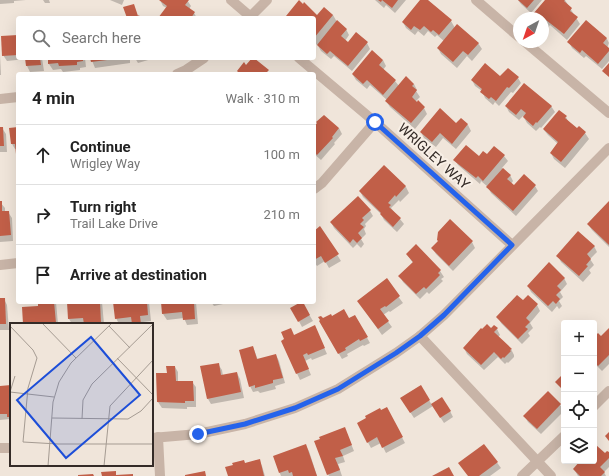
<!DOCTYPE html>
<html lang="en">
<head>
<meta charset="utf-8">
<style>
  :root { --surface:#fff; --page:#f2f2f2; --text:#222; --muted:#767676; --line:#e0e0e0 }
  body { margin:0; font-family:Roboto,sans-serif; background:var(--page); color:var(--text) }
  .controls { position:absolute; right:12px; bottom:12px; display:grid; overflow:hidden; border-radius:4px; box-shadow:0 4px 16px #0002 }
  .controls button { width:36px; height:36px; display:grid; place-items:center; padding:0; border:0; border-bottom:1px solid var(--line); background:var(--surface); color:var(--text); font:20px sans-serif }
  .compass { position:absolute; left:513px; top:12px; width:36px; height:36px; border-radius:50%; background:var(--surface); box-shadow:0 4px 16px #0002; rotate:220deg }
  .stop { position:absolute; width:12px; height:12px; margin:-9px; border:3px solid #2563eb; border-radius:50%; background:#fff }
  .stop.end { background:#2563eb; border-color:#fff; box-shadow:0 1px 4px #0008 }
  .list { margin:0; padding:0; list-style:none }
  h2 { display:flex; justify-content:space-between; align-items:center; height:52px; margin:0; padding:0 16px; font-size:17px }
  h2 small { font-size:13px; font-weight:400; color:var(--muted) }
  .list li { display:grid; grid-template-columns:26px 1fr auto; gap:12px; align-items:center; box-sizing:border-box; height:60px; padding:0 16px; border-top:1px solid var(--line) }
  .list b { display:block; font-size:15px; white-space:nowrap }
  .list p { margin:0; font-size:13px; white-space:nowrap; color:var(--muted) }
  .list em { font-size:13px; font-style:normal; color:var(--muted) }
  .icon { flex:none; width:22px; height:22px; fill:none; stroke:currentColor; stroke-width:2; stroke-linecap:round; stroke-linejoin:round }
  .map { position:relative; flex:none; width:609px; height:476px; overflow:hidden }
  .search { position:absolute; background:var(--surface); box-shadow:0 4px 16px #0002; left:16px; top:16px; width:300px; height:44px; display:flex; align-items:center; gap:10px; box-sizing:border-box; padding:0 14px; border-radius:4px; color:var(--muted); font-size:15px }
  .panel { position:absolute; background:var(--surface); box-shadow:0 4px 16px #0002; left:16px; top:72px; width:300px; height:232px; border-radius:4px }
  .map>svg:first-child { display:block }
  .shadow { fill:#0003 }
  .building { fill:#c15f48 }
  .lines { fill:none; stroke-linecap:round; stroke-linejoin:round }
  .minor { stroke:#c8b4a7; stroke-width:10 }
  .route { stroke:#2563eb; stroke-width:5 }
  .labels { text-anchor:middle; stroke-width:4; stroke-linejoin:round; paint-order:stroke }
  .street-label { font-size:14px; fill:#342b27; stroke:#f8efe6 }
  .inset-road { fill:none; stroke:#a59b92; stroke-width:1 }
  .view { fill:#1d4ed8; fill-opacity:0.15; stroke:#1d4ed8; stroke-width:2 }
  .inset-edge { fill:none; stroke:#342b27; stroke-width:2 }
</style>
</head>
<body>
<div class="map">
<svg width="609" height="476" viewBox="0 0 609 476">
  <rect width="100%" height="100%" fill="#f0e5da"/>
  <g class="shadow">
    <path d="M0,0H26L14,1V3L0,4Z"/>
    <path d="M43,0H49L50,3H45Z"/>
    <path d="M110,0H124L122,5Z"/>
    <path d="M160,0H187L191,6L189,9L194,13L197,18H160L167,8L163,6Z"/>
    <path d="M375,0H406L395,13L386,5L384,8Z"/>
    <path d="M421,0H426L451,21L455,28L478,43L482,49L472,61L467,56L457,68L441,54L438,48L444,41L437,35L435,37L428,31L424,36L418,31L415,35L406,28L403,22Z"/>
    <path d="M518,0H542L531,13L521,4Z"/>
    <path d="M546,0H565L580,24L567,40L550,25L548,28L543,24V18H537L534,14Z"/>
    <path d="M324,8L333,15L337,22L346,29L349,35L345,41L348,43H367L370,49L352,71L334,56L331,59L321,51L317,44L316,45L314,44V18H288L317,17Z"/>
    <path d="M586,21L607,39L609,43L607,48L609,49V61L602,69L586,56L584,58L572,48L569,42Z"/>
    <path d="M18,36V58H42L44,71L30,72L27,66L26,59L7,61L3,55Z"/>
    <path d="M0,55L1,75H0Z"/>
    <path d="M49,58H85L86,67L80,68V70L63,72L61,69L53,70L49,64Z"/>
    <path d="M91,58H130V63L95,68Z"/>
    <path d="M135,58H155L138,63Z"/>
    <path d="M383,60L386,66L383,70L395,81L399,86L414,84L417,90L416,91L420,97L416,101L424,108L427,114L415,129L390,107L386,101L387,100L370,85L367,89L356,80L353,75Z"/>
    <path d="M501,77L518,78L521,83L513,93L511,92L499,106L495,102L493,105L485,98L482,91L475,86L472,80Z"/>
    <path d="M506,106H551L555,112L541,128L540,127L536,131L527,123L523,116L519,120L509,112Z"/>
    <path d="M566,117L569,123L577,130L579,128L585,133L589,139L565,168L554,159L551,153L558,144L548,135L544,130Z"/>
    <path d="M461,119L468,125L471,131L456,149L443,138L436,147L424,138L421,132L457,124Z"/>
    <path d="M0,128H2L6,134L7,152H0Z"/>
    <path d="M18,128V155L17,149H15L12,144Z"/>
    <path d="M314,128H339L342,134L334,143L335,144L321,160L314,154Z"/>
    <path d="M487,156H504L508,161L502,168L510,175L513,181L511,184L514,187L535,186L538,191L516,216L491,193L488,187L481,181L480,184L458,165L455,160Z"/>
    <path d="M384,166L406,187L409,193L400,202L399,200L391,208L404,224L397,232L384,220L381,214L363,197L360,191Z"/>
    <path d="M0,202L5,208V212H8L12,218L13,241L0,242Z"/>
    <path d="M609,203V247L592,230L588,224Z"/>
    <path d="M370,211L373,216L365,224L366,226L364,229L366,234L361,239L364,244L361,248L357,244L353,248L334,228L331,222Z"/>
    <path d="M450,221L472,242L475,248L453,271L436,254L432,248L439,241Z"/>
    <path d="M320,228L341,261L329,268L325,261L317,266L314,262V232Z"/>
    <path d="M416,245L440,271L444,277L441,279L443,281L429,294L427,292L420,299L403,282L400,276L413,263L407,254Z"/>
    <path d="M594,246L597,252L590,259L594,265L589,270L591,273L583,282L561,262L558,256Z"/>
    <path d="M564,278L567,284L560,292L563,297L559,301L562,306L559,309L557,306L552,312L531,292L528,286Z"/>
    <path d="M386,280L403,303L390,312L389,311L383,315L392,327L382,335L358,301Z"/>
    <path d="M0,299H4L7,305L9,330H0Z"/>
    <path d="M523,301L537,305L540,311L530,323L533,328L528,333L530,336L522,344L501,323L498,317Z"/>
    <path d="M39,302H56L58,324H24L23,308L40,307Z"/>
    <path d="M68,302H102L104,324H72L69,319Z"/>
    <path d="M114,302H149L151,321L143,322V324H133V323L119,324L116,318Z"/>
    <path d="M162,302H196L198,324L187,325L184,318L167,320L163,314Z"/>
    <path d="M211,302H232L214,306Z"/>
    <path d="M302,303L313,321L302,327L292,308Z"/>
    <path d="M355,316L370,343L364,346L363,345L347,354L348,356L342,359L320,322L331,317L349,320Z"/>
    <path d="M497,329L500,335L498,337L511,349L514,355V357L508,363L507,362L505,364L498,357L484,370L467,354L464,348L491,330Z"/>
    <path d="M609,329V364L602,371L594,363V338L601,337Z"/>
    <path d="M317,332L327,354L312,360L311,358L305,361L311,375L300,380L282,341L294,336Z"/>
    <path d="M253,347L258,360L276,355L279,361L285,383L275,386L276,389L260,393L258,391L253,392L250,386Z"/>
    <path d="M218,364L222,370L223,376L237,373L240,379L244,398L211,404L208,399Z"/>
    <path d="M175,367L178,372V382H192L196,387V407H187V409L162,408L158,402L157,374H168Z"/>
    <path d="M11,386V421L10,419L0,420V387Z"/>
    <path d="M420,386L432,405L450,411L453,417L444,423L433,406L414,418L401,398Z"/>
    <path d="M548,393L560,405L564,411L541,434L528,422L525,417Z"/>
    <path d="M387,409L405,443L386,453L381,443L371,448L358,424Z"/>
    <path d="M347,434L354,451L343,456L345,462L338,464L342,476H329L315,442Z"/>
    <path d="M484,445L501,468L490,476H469Z"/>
    <path d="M306,446L309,451L317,476H281L274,457Z"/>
    <path d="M594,449L605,455L609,454V467L604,472L606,476H578L574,469L582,461H594Z"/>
    <path d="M259,460L262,466L265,476H229L245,464Z"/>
  </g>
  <g class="building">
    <path d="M159,0H189L185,5L195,12L191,18H158L167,6Z"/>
    <path d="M299,0L303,4L304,2L317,15L324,7L333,15L314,38V18H288L286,16Z"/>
    <path d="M378,0H398L392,8L382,0L381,2Z"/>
    <path d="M420,0H428L452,20L439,35L433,30L431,32L424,26L420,30L414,26L411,30L402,22Z"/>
    <path d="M518,0H534L527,8Z"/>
    <path d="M545,0H565L564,1L572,8L570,11L578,17L564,34L546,20L544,23L543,18H539L533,14Z"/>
    <path d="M134,4L138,16L139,15L140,18H127L123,7Z"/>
    <path d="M337,20L347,29L341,36L348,42L356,32L368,42L348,66L330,51L327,54L317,45Z"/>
    <path d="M586,20L607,38L603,43L609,48V51L598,64L582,50L580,53L567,42Z"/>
    <path d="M457,24L479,43L468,55L463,51L453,62L437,48Z"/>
    <path d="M18,35V55L2,56L1,36Z"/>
    <path d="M372,50L383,60L379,65L396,80L383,95L367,80L363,84L352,74Z"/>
    <path d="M25,58H40L41,65L26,66Z"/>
    <path d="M48,58H83V61L77,62V65L59,66L58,63L48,64Z"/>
    <path d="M90,58H115V59L91,62Z"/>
    <path d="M252,58H254L269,70L266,73L267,74H238L239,73L237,71L244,62L246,65Z"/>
    <path d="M485,63L500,76L508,68L519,77L509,88L507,87L496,101L491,97L489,99L480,92L482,89L471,80Z"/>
    <path d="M609,63V77L602,71Z"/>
    <path d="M406,76L414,84L412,86L417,90L412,97L417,102L418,100L425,107L411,123L385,101Z"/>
    <path d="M524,83L552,106L537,123L536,122L533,126L523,117L526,113L521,109L516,115L505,106Z"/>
    <path d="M440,108L456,123L461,118L468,124L452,144L440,133L432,142L420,132Z"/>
    <path d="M559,110L567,116L565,118L577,128L579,126L586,132L561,162L550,153L558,142L543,129Z"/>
    <path d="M324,115L339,128L332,137L333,138L317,155L314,152V127L317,123L316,122Z"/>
    <path d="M0,127H3L4,146H0Z"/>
    <path d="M18,127V154H16L15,144H11L9,128Z"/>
    <path d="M466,145L479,156L483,151L487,154L494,146L505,155L483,181L478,176L476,178L453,160Z"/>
    <path d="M384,165L406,186L396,197L395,195L388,203L391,205L389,207L401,218L393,227L380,214L381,213L359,191Z"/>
    <path d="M503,168L511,175L507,179L514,185L524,174L536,185L513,211L486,187Z"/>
    <path d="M358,196L371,210L362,218L364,220L360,224L364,227L358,233L362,238L357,243L353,239L350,243L330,222Z"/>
    <path d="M0,201H2V211H9L11,235L0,236Z"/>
    <path d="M609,201V245L587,224Z"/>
    <path d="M450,219L473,241L449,266L431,248L438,241L437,240L438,232Z"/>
    <path d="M320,226L339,254L325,263L321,256L314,260V231Z"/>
    <path d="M578,231L595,246L587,254L591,259L586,265L588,266L579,276L556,256Z"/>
    <path d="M416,244L441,270L438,273L440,275L426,289L424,287L416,294L398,276L413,262L406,254Z"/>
    <path d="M549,262L565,278L557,286L561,290L556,295L560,299L556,304L553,301L548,306L527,286Z"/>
    <path d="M387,278L400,296L386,307L385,306L380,309L389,321L378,329L357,301Z"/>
    <path d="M517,295L523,300L528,295L538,304L526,318L530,322L525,327L528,329L518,339L496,317Z"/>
    <path d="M0,298H5L6,324H0Z"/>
    <path d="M38,302H54L56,323L23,324L22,307L38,306Z"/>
    <path d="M67,302H100L101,323L84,324L83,318L68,319Z"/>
    <path d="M113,302H147L148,315L140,316L141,324H132L131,317L115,319Z"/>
    <path d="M161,302H194L195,319L183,320L182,312L162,314Z"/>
    <path d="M301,302H303L310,315L298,322L290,308Z"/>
    <path d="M344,309L349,318L355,315L368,337L360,341L359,339L345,348L346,350L338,354L319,321L320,320L318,317L321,316L323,318L331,314L332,316Z"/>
    <path d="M487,324L491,328L494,325L498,328L494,332L512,349L510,350L511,351L504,358L503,357L501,359L494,352L481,365L463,348L481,328L482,329Z"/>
    <path d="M315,325L325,348L308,355L307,353L303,355L309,369L296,374L281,341L284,339L281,332L291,328L294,335Z"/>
    <path d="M609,328V355L598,366L594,362V337L598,333L601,336Z"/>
    <path d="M253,346L257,359L276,354L283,378L273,380V383L255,388V385L249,387L239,350Z"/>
    <path d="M219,363L221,375L237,372L241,392L207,399L200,366Z"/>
    <path d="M166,366H175L176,381H193L194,401H185V403L157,402L156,373H167Z"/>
    <path d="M564,373V391L555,382Z"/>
    <path d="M11,385V417H7V414H0V386Z"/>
    <path d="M421,385L430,400L410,413L400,398Z"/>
    <path d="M548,391L561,404L537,429L523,416Z"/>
    <path d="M442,397L451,411L440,418L431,404Z"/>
    <path d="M387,407L403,437L382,448L377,437L367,443L357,423L366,418L365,416L380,408L381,410Z"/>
    <path d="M345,427L352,445L340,450L343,456L335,458L340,470L327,475L314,441L320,439L319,437Z"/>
    <path d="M609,432V441L605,436Z"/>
    <path d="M306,444L317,476H293L292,472L289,473L288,470L279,473L273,456Z"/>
    <path d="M484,444L498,462L479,476H468L458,463Z"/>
    <path d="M596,445L605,453L607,451L609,452V458L600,467L605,472L601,476H580L573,469L580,461H594V447Z"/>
    <path d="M260,459L264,476H228L225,467L233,465L232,463L244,460L245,463Z"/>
    <path d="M449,467L454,476H432Z"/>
    <path d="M116,471V475L133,474V476H102L101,472Z"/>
    <path d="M205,471L206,476H185V475Z"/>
    <path d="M93,474L94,476H78V475Z"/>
  </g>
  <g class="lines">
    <g class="minor">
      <path d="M231,0L252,18"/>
      <path d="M476,0L519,37"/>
      <path d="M249,18L267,0"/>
      <path d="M525,42L609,113"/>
      <path d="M299,58L375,122L512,245"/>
      <path d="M177,74L186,70L204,58"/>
      <path d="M0,99L18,97"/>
      <path d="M314,189L322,183L375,122"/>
      <path d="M0,265L18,263"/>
      <path d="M420,336L551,476"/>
      <path d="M594,406L609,391"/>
      <path d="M158,437L160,476"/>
      <path d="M152,438L198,434L245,424L295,408L338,389L396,353L420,336L444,315L609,148"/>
      <path d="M0,448H11"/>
      <path d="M522,476L564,436"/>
    </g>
  </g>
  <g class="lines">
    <path class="route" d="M198,434L245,424L295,408L338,389L396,353L420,336L444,315L512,245L375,122"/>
  </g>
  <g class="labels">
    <g class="street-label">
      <text transform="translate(434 156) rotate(42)" y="5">WRIGLEY WAY</text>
    </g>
  </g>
  <g transform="translate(10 323)">
    <rect width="143" height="143" fill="#f0e5da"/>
    <path class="inset-road" d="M32,0L66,35M0,3L23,27L27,35L18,65L13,119L48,121H143M99,3L120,25M107,35L143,72M0,69L44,74M0,69L5,53M42,95L118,96L131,88L143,75M72,96L73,77L82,61L143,1M38,143L43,79L49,59L61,40L102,0M94,143L100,83L143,37"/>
    <path class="view" d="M81,14L130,72L56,135L7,77Z"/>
    <rect width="143" height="143" class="inset-edge"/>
  </g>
</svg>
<div class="controls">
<button>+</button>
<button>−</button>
<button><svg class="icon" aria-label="locate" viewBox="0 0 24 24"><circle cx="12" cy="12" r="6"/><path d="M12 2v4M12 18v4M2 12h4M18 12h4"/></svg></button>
<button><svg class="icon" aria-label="layers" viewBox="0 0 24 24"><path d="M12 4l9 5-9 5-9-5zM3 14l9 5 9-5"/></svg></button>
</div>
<svg class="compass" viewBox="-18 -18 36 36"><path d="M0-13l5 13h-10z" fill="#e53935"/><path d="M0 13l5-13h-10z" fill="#767676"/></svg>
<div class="stop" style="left:375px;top:122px"></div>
<div class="stop end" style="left:198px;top:434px"></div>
<div class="search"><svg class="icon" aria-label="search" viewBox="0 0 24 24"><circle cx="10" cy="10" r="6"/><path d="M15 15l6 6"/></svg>Search here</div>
<section class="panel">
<h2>4 min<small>Walk · 310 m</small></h2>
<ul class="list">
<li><svg class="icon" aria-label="ahead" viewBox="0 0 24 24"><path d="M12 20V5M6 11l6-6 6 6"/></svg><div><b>Continue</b><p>Wrigley Way</p></div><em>100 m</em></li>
<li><svg class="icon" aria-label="right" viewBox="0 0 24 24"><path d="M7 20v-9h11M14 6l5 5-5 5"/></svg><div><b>Turn right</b><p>Trail Lake Drive</p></div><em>210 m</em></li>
<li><svg class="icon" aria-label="arrive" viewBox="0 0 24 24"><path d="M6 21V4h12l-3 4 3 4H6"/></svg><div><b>Arrive at destination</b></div></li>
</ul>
</section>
</div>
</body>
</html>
